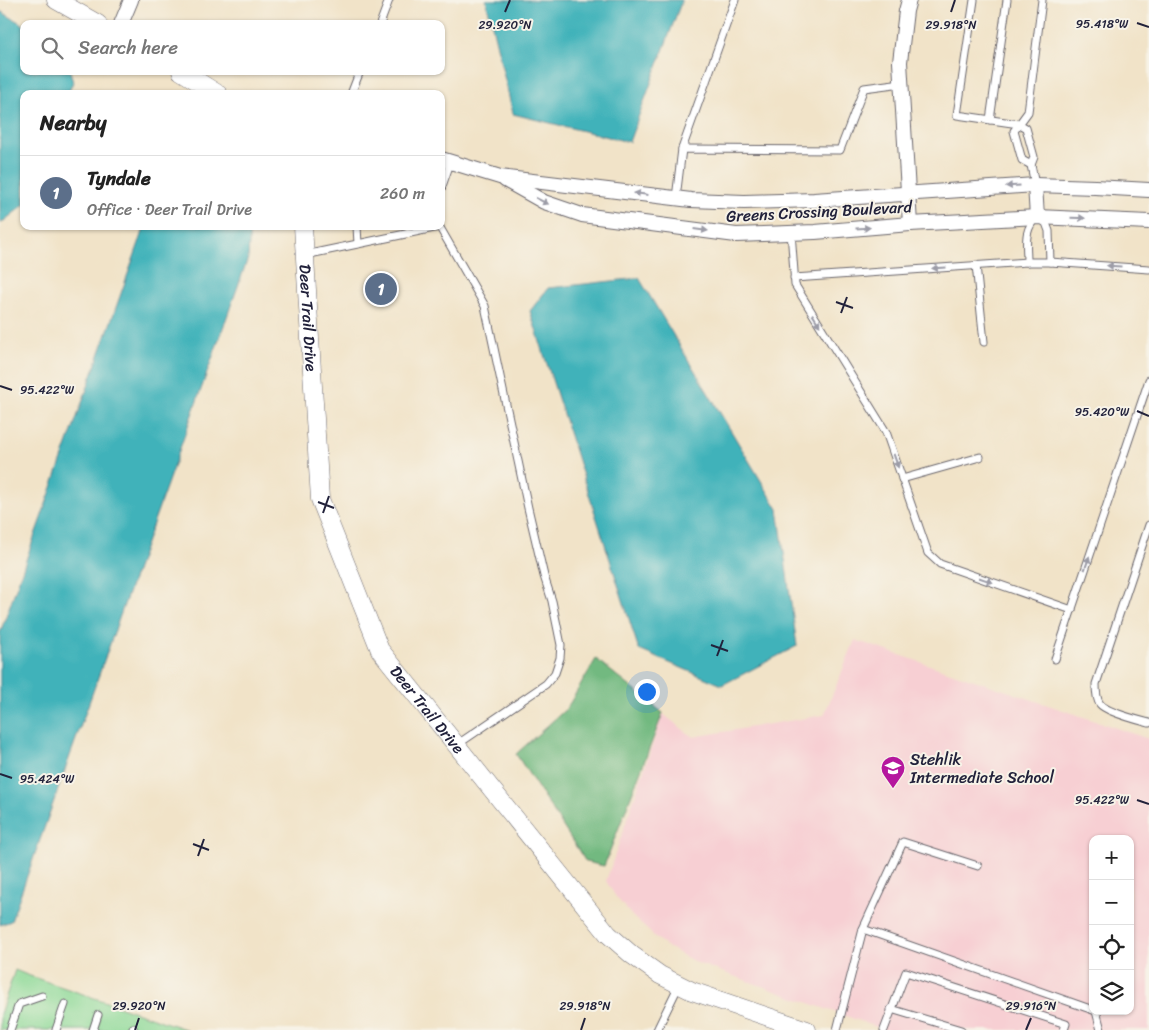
<!DOCTYPE html>
<html lang="en">
<head>
<meta charset="utf-8">
<style>
  :root { --surface:#fff; --page:#f2f2f2; --text:#222; --muted:#767676; --line:#e0e0e0; --accent:#b5179e }
  body { margin:0; font-family:Sriracha,sans-serif; background:var(--page); color:var(--text) }
  .controls { position:absolute; right:15px; bottom:15px; display:grid; overflow:hidden; border-radius:10px; box-shadow:0 1px 4px #0004 }
  .controls button { width:45px; height:45px; display:grid; place-items:center; padding:0; border:0; border-bottom:1px solid var(--line); background:var(--surface); color:var(--text); font:25px sans-serif }
  .you { position:absolute; left:646px; top:691px; width:18px; height:18px; margin:-12px; border:4px solid #fff; border-radius:50%; background:#1a73e8; box-shadow:0 0 0 8px #1a73e833 }
  .badge { display:grid; place-items:center; width:32px; height:32px; border-radius:50%; background:var(--accent); color:#fff; font-size:16px; font-weight:700 }
  .pin { position:absolute; translate:-50% -50%; border:2px solid #fff; box-shadow:0 1px 5px #0006 }
  .list { margin:0; padding:0; list-style:none }
  h2 { display:flex; justify-content:space-between; align-items:center; height:65px; margin:0; padding:0 20px; font-size:21px }
  h2 small { font-size:16px; font-weight:400; color:var(--muted) }
  .list li { display:grid; grid-template-columns:32px 1fr auto; gap:15px; align-items:center; box-sizing:border-box; height:75px; padding:0 20px; border-top:1px solid var(--line) }
  .list b { display:block; font-size:19px; white-space:nowrap }
  .list p { margin:0; font-size:16px; white-space:nowrap; color:var(--muted) }
  .list em { font-size:16px; font-style:normal; color:var(--muted) }
  .icon { flex:none; width:28px; height:28px; fill:none; stroke:currentColor; stroke-width:2; stroke-linecap:round; stroke-linejoin:round }
  .map { position:relative; flex:none; width:1149px; height:1030px; overflow:hidden }
  .search { position:absolute; background:var(--surface); box-shadow:0 1px 4px #0004; left:20px; top:20px; width:425px; height:55px; display:flex; align-items:center; gap:12px; box-sizing:border-box; padding:0 18px; border-radius:10px; color:var(--muted); font-size:19px }
  .panel { position:absolute; background:var(--surface); box-shadow:0 1px 4px #0004; left:20px; top:90px; width:425px; height:140px; border-radius:10px }
  .map>svg:first-child { display:block }
  .built { fill:#f7cfd3; fill-rule:evenodd }
  .green { fill:#8dd997; stroke:#587e69 }
  .forest { fill:#72b980; stroke:#4a6e5e }
  .water { fill:#41b2ba; stroke:#326a7a }
  .lines { fill:none; stroke-linecap:round; stroke-linejoin:round }
  .service-casing { stroke:#6a666c; stroke-width:9 }
  .minor-casing { stroke:#6a666c; stroke-width:16 }
  .tertiary-casing { stroke:#6a666c; stroke-width:19 }
  .service { stroke:#fff; stroke-width:7 }
  .minor { stroke:#fff; stroke-width:14 }
  .tertiary { stroke:#fff; stroke-width:18 }
  .oneway { fill:#9c9ca7 }
  .ticks { fill:none; stroke:#22223b; stroke-width:2 }
  .labels { text-anchor:middle; stroke-width:4; stroke-linejoin:round; paint-order:stroke }
  .street-label { font-size:16px; fill:#22223b; stroke:#f7f3e8 }
  .poi-label { font-size:16px; fill:#22223b; stroke:#f7f3e8; text-anchor:start }
  .ticks-label { font-size:12px; text-anchor:middle; fill:#22223b; stroke:#f7f3e8; stroke-width:4; stroke-linejoin:round; paint-order:stroke }
</style>
</head>
<body>
<div class="map">
<svg width="1149" height="1030" viewBox="0 0 1149 1030">
  <rect width="100%" height="100%" fill="#f7f3e8"/>
  <filter id="ink" filterUnits="userSpaceOnUse"><feTurbulence type="fractalNoise" baseFrequency=".02" numOctaves="2"/><feDisplacementMap in="SourceGraphic" scale="10" xChannelSelector="R" yChannelSelector="G"/><feConvolveMatrix kernelMatrix="1 2 1 2 8 2 1 2 1" color-interpolation-filters="sRGB"/></filter>
  <filter id="wash" filterUnits="userSpaceOnUse"><feTurbulence type="fractalNoise" baseFrequency=".0096" numOctaves="4" result="noise"/><feDisplacementMap in="SourceGraphic" scale="20" xChannelSelector="R" yChannelSelector="G"/><feGaussianBlur stdDeviation="1.12" result="paint"/><feColorMatrix in="noise" values="0 0 0 0 0 0 0 0 0 0 0 0 0 0 0 0 0 1.4 0 .05"/><feComposite in="paint" operator="in"/></filter>
  <g filter="url(#wash)">
    <rect width="100%" height="100%" fill="#f1e3c8"/>
    <path class="built" d="M855,640L1149,739V1030H885L697,963L664,945L633,917L616,897L606,881L663,714L693,737L824,715ZM1093,839H1130V1011H1093Z"/>
    <path class="green" d="M15,970L27,975L188,1030H0V1014Z"/>
    <path class="forest" d="M596,659L663,713L604,866L586,862L516,754L567,708Z"/>
    <g class="water">
      <path d="M486,0H682L629,142L513,114Z"/>
      <path d="M0,11L24,25V71H70L73,82L68,94H24V205L0,224Z"/>
      <path d="M145,226H250L248,258L11,921L0,925V633Z"/>
      <path d="M639,278L778,509L797,646L722,685L639,650L530,311L548,288Z"/>
    </g>
  </g>
  <g filter="url(#ink)">
    <g class="lines">
      <defs>
        <g id="service">
          <path d="M974,0L957,115L1019,124L1026,128L1034,157L1031,165L1035,185"/>
          <path d="M380,24L389,0"/>
          <path d="M351,94L360,71"/>
          <path d="M990,120L1007,0"/>
          <path d="M682,149L735,0"/>
          <path d="M1031,165L1022,160L1014,131L1028,112L1042,0"/>
          <path d="M441,189L450,163"/>
          <path d="M676,198L682,149L840,150L864,88L902,83"/>
          <path d="M357,226L358,244"/>
          <path d="M439,226L485,306L528,508L544,576L552,601L561,645L560,658L555,673L546,684L458,744"/>
          <path d="M791,232L795,285L886,432L928,553L940,564L1072,610"/>
          <path d="M305,255L439,227"/>
          <path d="M1027,262C1027,244 1023,230 1037,217L1046,223L1049,231L1050,262"/>
          <path d="M976,265L984,342"/>
          <path d="M794,278L1027,262H1050L1149,269"/>
          <path d="M902,479L980,457"/>
          <path d="M1149,525L1096,684C1096,689 1096,699 1100,704C1106,712 1138,720 1149,723"/>
          <path d="M1055,659L1149,380"/>
          <path d="M863,929L1093,1010"/>
          <path d="M891,1009L961,1030"/>
          <path d="M1096,1011L1101,1030"/>
          <path d="M10,1030L19,1004L42,996"/>
          <path d="M56,1030L65,1004"/>
          <path d="M93,1030L98,1015"/>
          <path d="M132,1030L133,1028"/>
          <path d="M657,1030L679,985"/>
          <path d="M837,1030L863,929L903,842L978,866"/>
          <path d="M884,1030L906,972L1066,1024L1064,1030"/>
        </g>
        <g id="minor">
          <path d="M909,0L906,11L900,62L910,224"/>
          <path d="M121,24L131,0"/>
          <path d="M441,159L500,177L691,200L744,202L814,200L1035,185L1095,187L1149,190"/>
          <path d="M505,180L544,202L582,215L736,235L815,232L910,224L1037,217L1149,222"/>
          <path d="M1035,185L1037,217"/>
        </g>
        <g id="tertiary">
          <path d="M56,0L98,24"/>
          <path d="M181,71L218,94"/>
          <path id="s1" d="M303,226L320,499L380,650L608,934L632,955L660,975L692,991L807,1030"/>
        </g>
      </defs>
      <use href="#service" class="service-casing"/>
      <use href="#minor" class="minor-casing"/>
      <use href="#tertiary" class="tertiary-casing"/>
      <use href="#service" class="service"/>
      <use href="#minor" class="minor"/>
      <use href="#tertiary" class="tertiary"/>
    </g>
    <defs><path id="oneway-solid" d="M-6-.8H1V-3.2L6.5 0L1 3.2V.8H-6Z" transform="scale(1.25)"/></defs>
    <g class="oneway">
      <use href="#oneway-solid" transform="translate(1013 186) rotate(176)"/>
      <use href="#oneway-solid" transform="translate(641 194) rotate(-173)"/>
      <use href="#oneway-solid" transform="translate(542 201) rotate(26)"/>
      <use href="#oneway-solid" transform="translate(1078 218) rotate(2)"/>
      <use href="#oneway-solid" transform="translate(863 228) rotate(-4)"/>
      <use href="#oneway-solid" transform="translate(701 230) rotate(7)"/>
      <use href="#oneway-solid" transform="translate(1114 266) rotate(-177)"/>
      <use href="#oneway-solid" transform="translate(939 268) rotate(176)"/>
      <use href="#oneway-solid" transform="translate(816 320) rotate(58)"/>
      <use href="#oneway-solid" transform="translate(896 461) rotate(71)"/>
      <use href="#oneway-solid" transform="translate(1087 563) rotate(-71)"/>
      <use href="#oneway-solid" transform="translate(986 580) rotate(19)"/>
    </g>
  </g>
  <path class="ticks" d="M505,12L510,0M951,12L955,0M1137,23L1149,27M836,302L853,308M841,313L847,297M0,386L12,390M1137,411L1149,416M318,502L334,508M323,513L329,496M711,645L728,651M717,656L723,640M0,774L12,778M1137,800L1149,804M193,844L209,850M198,856L204,839M135,1030L139,1018M581,1030L585,1018M1026,1030L1031,1018"/>
  <defs>
    <symbol id="school-pin" viewBox="-11 -11 22 30"><path d="M0 17L-7.5 6A9.5 9.5 0 1 1 7.5 6Z" fill="#b5179e" stroke="#f7f3e8"/><path d="M0-5L7-2L0 1L-7-2ZM-4 1L0 2.5L4 1V4Q0 6-4 4Z" fill="#fff"/></symbol>
  </defs>
  <g fill-rule="evenodd">
    <use href="#school-pin" x="879" y="754" width="28" height="38"/>
  </g>
  <g class="labels">
    <g class="street-label">
      <text transform="translate(819 211) rotate(-3)" y="6">Greens Crossing Boulevard</text>
      <text dy="6" stroke="none"><textPath href="#s1" startOffset="92">Deer Trail Drive</textPath></text>
      <text dy="6" stroke="none"><textPath href="#s1" startOffset="512">Deer Trail Drive</textPath></text>
    </g>
    <g class="poi-label">
      <text x="910" y="765">Stehlik<tspan x="910" dy="18">Intermediate School</tspan></text>
    </g>
  </g>
  <g class="ticks-label">
    <text x="1102" y="28">95.418°W</text>
    <text x="505" y="29">29.920°N</text>
    <text x="951" y="29">29.918°N</text>
    <text x="47" y="394">95.422°W</text>
    <text x="1102" y="416">95.420°W</text>
    <text x="47" y="783">95.424°W</text>
    <text x="1102" y="804">95.422°W</text>
    <text x="139" y="1010">29.920°N</text>
    <text x="585" y="1010">29.918°N</text>
    <text x="1031" y="1010">29.916°N</text>
  </g>
</svg>
<div class="controls">
<button>+</button>
<button>−</button>
<button><svg class="icon" aria-label="locate" viewBox="0 0 24 24"><circle cx="12" cy="12" r="6"/><path d="M12 2v4M12 18v4M2 12h4M18 12h4"/></svg></button>
<button><svg class="icon" aria-label="layers" viewBox="0 0 24 24"><path d="M12 4l9 5-9 5-9-5zM3 14l9 5 9-5"/></svg></button>
</div>
<div class="you"></div>
<div class="pin badge" style="left:381px;top:289px;background:#5c6f8a">1</div>
<div class="search"><svg class="icon" aria-label="search" viewBox="0 0 24 24"><circle cx="10" cy="10" r="6"/><path d="M15 15l6 6"/></svg>Search here</div>
<section class="panel">
<h2>Nearby<small></small></h2>
<ul class="list">
<li><span class="badge" style="background:#5c6f8a">1</span><div><b>Tyndale</b><p>Office · Deer Trail Drive</p></div><em>260 m</em></li>
</ul>
</section>
</div>
</body>
</html>
